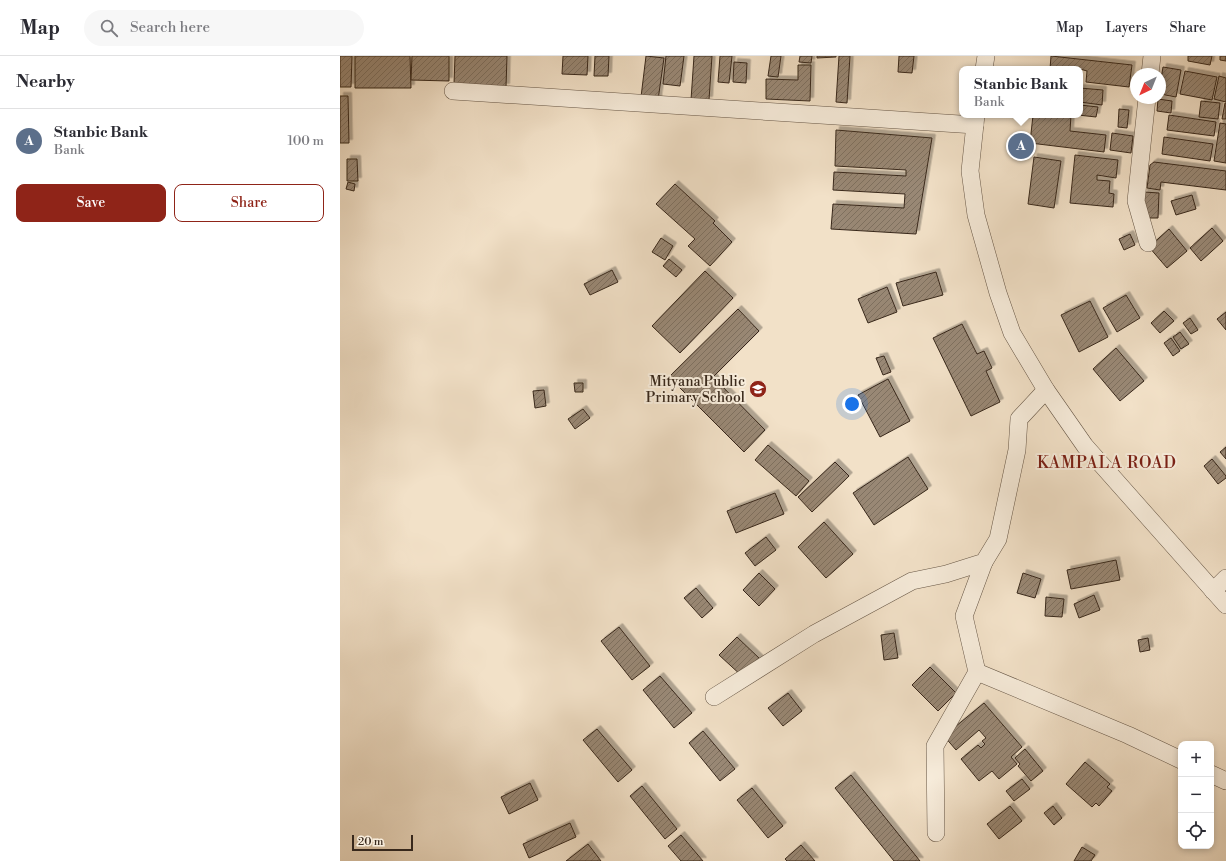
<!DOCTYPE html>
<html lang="en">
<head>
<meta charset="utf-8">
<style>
  :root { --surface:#fff; --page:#f7f7f7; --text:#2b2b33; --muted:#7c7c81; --line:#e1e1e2; --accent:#8f2418 }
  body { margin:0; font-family:"Libre Bodoni",serif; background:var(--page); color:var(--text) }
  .controls { position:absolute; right:12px; bottom:12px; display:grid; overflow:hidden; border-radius:8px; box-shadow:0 2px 6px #0003 }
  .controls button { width:36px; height:36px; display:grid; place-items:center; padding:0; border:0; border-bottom:1px solid var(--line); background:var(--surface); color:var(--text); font:20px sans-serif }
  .compass { position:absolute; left:790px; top:12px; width:36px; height:36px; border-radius:50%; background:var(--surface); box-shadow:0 2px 6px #0003; rotate:223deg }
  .scale { position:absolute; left:12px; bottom:10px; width:61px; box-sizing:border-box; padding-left:4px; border:2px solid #38281b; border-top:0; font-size:11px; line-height:14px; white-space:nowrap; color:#38281b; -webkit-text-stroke:3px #f7ecdb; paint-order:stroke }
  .you { position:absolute; left:512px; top:348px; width:14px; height:14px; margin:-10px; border:3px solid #fff; border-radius:50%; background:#1a73e8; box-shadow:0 0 0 6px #1a73e833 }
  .badge { display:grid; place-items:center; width:26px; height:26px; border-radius:50%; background:var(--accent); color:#fff; font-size:13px; font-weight:700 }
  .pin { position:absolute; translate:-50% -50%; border:2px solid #fff; box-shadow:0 1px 4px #0006 }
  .popup { position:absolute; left:619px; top:10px; width:124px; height:52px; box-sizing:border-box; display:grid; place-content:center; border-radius:8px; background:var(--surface); filter:drop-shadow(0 1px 3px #0005); font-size:13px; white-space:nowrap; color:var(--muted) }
  .popup b { font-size:15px; color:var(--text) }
  .popup::after { content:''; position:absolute; left:50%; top:100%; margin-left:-8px; border:8px solid transparent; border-top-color:var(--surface) }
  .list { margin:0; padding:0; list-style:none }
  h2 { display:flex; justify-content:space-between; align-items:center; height:52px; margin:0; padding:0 16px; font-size:17px }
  h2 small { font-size:13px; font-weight:400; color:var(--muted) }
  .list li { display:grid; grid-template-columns:26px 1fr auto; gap:12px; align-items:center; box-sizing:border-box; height:64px; padding:0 16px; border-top:1px solid var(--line) }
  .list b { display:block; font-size:15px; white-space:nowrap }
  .list p { margin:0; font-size:13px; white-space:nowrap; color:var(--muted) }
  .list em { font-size:13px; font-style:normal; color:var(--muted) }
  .actions { display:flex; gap:8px; padding:12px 16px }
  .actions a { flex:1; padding:9px 0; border:1px solid var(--accent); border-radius:8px; text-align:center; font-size:14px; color:var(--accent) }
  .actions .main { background:var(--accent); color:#fff }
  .icon { flex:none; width:22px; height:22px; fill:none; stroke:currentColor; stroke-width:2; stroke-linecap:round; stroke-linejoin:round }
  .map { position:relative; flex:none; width:886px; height:805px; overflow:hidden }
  header { display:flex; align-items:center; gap:24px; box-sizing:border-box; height:56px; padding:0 20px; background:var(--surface); border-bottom:1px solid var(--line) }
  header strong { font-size:19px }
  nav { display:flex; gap:22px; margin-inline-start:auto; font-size:14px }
  .search { width:280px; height:36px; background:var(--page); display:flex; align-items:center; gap:10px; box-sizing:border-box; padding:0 14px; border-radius:22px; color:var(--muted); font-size:15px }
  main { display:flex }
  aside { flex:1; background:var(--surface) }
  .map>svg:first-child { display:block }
  .building { fill:url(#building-hatch); stroke:#38281b; filter:url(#shadow) }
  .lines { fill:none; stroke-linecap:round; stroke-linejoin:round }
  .street-casing { stroke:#665646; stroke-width:18 }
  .street { stroke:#f7ecdb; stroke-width:17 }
  .labels { text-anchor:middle; stroke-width:4; stroke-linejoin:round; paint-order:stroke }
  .poi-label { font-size:14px; fill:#38281b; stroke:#f7ecdb; text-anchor:end }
  .quarter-label { font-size:16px; letter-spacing:1px; fill:#7a1f14; stroke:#f7ecdb }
</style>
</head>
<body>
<header>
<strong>Map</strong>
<div class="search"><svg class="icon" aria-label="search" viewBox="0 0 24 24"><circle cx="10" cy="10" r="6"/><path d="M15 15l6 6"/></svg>Search here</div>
<nav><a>Map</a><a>Layers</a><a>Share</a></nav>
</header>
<main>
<aside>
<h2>Nearby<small></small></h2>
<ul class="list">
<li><span class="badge" style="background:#5c6f8a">A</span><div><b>Stanbic Bank</b><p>Bank</p></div><em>100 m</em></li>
</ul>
<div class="actions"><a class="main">Save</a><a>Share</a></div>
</aside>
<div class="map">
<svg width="886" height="805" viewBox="0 0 886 805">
  <defs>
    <pattern id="building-hatch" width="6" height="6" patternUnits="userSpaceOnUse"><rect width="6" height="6" fill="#998875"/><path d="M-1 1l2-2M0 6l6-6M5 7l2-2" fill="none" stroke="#7e6f5f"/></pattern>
    <filter id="shadow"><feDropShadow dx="3.5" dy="-3.5" stdDeviation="0" flood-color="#0004"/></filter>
  </defs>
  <rect width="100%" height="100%" fill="#f2e1c8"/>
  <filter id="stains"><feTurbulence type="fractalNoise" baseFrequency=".005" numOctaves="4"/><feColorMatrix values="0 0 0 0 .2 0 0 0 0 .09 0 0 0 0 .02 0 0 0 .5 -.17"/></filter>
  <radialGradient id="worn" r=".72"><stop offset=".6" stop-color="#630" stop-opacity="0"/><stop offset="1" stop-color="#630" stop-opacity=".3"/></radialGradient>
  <g class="building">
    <path d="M0,0H12L11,31H0Z"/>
    <path d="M15,0H70L71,32H15Z"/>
    <path d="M72,0H109V25L71,24Z"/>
    <path d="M115,0H167L166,31L114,28Z"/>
    <path d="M223,0H248L247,19L222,18Z"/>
    <path d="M255,0H269L268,20H254Z"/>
    <path d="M306,0L324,2L318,44L301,41Z"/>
    <path d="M326,0H344L340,30L323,28Z"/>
    <path d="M354,0H372L369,44H351Z"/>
    <path d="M380,0H392L389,27L378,26Z"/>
    <path d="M431,0H441L438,21L428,20Z"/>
    <path d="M460,0H472L471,7L459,6Z"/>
    <path d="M477,0H496V1L477,2Z"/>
    <path d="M499,0H510L507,47L496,46Z"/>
    <path d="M559,0H574L572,17L558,16Z"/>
    <path d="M711,0L792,9L789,31L746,26L747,15L740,13H710Z"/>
    <path d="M848,0H872L870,9L848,5Z"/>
    <path d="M880,0H886V5L880,4Z"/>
    <path d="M394,6L407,7L406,27L393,26Z"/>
    <path d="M458,9H471L470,45L426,43V23L458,24Z"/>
    <path d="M823,11L841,14L836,41L820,38V29Z"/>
    <path d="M845,15L877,21L872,44L840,38Z"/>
    <path d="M879,20L886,22V46L874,43Z"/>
    <path d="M740,32L763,34L762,49L740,46Z"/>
    <path d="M0,40H8L9,87H0Z"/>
    <path d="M818,43L832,45L831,57L817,55Z"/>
    <path d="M861,45L880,47L878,63L859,61Z"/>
    <path d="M885,47H886V63H882Z"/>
    <path d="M740,49L758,51L756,61L738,59H740Z"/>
    <path d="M779,53L789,54L787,72L778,71Z"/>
    <path d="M693,59H731L730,75L766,79L764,96L690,87Z"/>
    <path d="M829,59L876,66L874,80L827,74Z"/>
    <path d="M880,67L886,68V107L874,105Z"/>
    <path d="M496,74L592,82L576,178L491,173L493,148L564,152L565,138L493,134L494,116L566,120V114L495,110Z"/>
    <path d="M772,77L793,80L791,97L770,94Z"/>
    <path d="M824,81L873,88L870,105L822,98Z"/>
    <path d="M735,99L778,104L776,122L757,119V124L770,125L769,137L774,138L773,151L730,147Z"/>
    <path d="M694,101L721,105L714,152L688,148Z"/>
    <path d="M7,103H17L18,125H7Z"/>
    <path d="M814,106L886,115V134L821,126L820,134L807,132L810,109Z"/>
    <path d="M8,126L15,128L14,135L6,133Z"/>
    <path d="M335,128L375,165L373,167L392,186L370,210L348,190L355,183L316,148Z"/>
    <path d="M804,136L819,137L818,162H804Z"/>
    <path d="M852,139L856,153L836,159L831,145Z"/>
    <path d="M872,172L883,185L861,205L850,192Z"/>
    <path d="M829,173L847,195L827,212L809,191Z"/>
    <path d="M790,178L795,189L784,194L779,183Z"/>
    <path d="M321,182L333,190L325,204L312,196Z"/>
    <path d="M329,203L342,214L336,221L323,210Z"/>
    <path d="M272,214L278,226L250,239L244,228Z"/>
    <path d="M365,215L393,242L340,297L312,270Z"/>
    <path d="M596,216L603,239L563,250L556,227Z"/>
    <path d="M547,231L557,256L528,267L518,243Z"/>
    <path d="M786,239L800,262L777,276L763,252Z"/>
    <path d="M750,245L768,281L739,296L721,259Z"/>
    <path d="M398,253L419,275L373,321L425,374L404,396L329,321Z"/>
    <path d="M824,255L834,265L820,277L811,267Z"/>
    <path d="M886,256V274L877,263Z"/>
    <path d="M850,262L858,274L851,278L843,267Z"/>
    <path d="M622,268L637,298L644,295L652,312L646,315L660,346L631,360L593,282Z"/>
    <path d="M840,276L849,288L841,293L833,281Z"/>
    <path d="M831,282L840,295L833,300L824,287Z"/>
    <path d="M776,292L804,325L780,345L753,313Z"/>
    <path d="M544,300L551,316L543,319L536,302Z"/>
    <path d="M548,323L570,365L540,381L518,339Z"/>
    <path d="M234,327H243V336H235Z"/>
    <path d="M204,334L206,350L195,352L193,335Z"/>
    <path d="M243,353L250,362L235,373L228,363Z"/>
    <path d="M428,389L469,425L456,440L415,404Z"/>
    <path d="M886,391V403L880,396Z"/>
    <path d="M568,401L588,433L534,469L513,437Z"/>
    <path d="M872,403L886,420V422L878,428L864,410Z"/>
    <path d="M495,406L509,420L472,456L458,441Z"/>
    <path d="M435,437L444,458L396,477L387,455Z"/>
    <path d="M484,466L513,498L486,522L458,491Z"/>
    <path d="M426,481L436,494L415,510L405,497Z"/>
    <path d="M776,504L780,524L731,533L727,514Z"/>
    <path d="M419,517L435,533L419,550L403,534Z"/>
    <path d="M683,517L701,523L695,542L677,537Z"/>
    <path d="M356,532L373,552L362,562L344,542Z"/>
    <path d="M754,539L760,554L739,562L734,548Z"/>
    <path d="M706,541L724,543L722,561L705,560Z"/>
    <path d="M279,571L310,610L292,624L261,585Z"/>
    <path d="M554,577L558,602L544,604L541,579Z"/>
    <path d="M397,581L420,603L403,621L379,599Z"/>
    <path d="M808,582L810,594L800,596L798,584Z"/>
    <path d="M590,611L616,637L598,655L572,629Z"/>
    <path d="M320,620L352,657L334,672L303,634Z"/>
    <path d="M448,637L462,655L443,670L428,652Z"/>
    <path d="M644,647L682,691L671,701L677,708L659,723L652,715L639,725L621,703L638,689L641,692L645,688L642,685L646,682L639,674L616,694L604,680Z"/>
    <path d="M257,673L292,714L278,726L243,684Z"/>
    <path d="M363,675L395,713L380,725L349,687Z"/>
    <path d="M685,693L703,715L691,725L678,710L680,708L675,702Z"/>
    <path d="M745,706L770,728L767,731L772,735L759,750L756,747L752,751L726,728Z"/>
    <path d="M511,719L580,805H554L495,732Z"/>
    <path d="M682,723L690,733L674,745L666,735Z"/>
    <path d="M190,727L198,744L169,758L161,741Z"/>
    <path d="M302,730L337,773L325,783L290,740Z"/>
    <path d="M412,732L443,770L428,782L397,744Z"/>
    <path d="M670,750L682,765L659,783L647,768Z"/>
    <path d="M713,750L722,762L714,769L704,757Z"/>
    <path d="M230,767L236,781L189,802L183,788Z"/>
    <path d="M341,779L363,805H341L328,790Z"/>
    <path d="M248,788L261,805H226Z"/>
    <path d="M461,789L475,805H447L445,803Z"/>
    <path d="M742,791L755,799L751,805H734Z"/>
  </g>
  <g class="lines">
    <defs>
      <g id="street">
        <path d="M644,13L646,0"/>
        <path d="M810,18L812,0"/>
        <path d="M113,35L635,69"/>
        <path d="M807,42L796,145L808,187"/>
        <path d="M636,59L630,115L636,159L658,237L672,277L706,334L745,390L886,549"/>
        <path d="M873,535L886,522"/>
        <path d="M637,616L788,679L841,704"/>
        <path d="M374,641L474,578L572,525L606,518L644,506L658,483L677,394L679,363L706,334"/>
        <path d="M871,718L886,725"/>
        <path d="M596,777L595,690L637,616L624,560L644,506"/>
      </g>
    </defs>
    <use href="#street" class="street-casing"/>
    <use href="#street" class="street"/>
  </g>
  <defs>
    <symbol id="school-disc" viewBox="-11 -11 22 22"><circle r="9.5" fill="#8f2418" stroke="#f7ecdb"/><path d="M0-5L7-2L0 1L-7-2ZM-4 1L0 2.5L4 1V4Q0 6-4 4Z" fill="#fff"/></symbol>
  </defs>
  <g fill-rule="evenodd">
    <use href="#school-disc" x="408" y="323" width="20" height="20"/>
  </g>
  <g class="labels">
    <g class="poi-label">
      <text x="405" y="330">Mityana Public<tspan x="405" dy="16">Primary School</tspan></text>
    </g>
    <g class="quarter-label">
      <text x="767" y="412">KAMPALA ROAD</text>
    </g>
  </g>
  <rect width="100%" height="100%" filter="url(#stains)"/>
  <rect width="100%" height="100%" fill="url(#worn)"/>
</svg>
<div class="controls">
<button>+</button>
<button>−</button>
<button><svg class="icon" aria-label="locate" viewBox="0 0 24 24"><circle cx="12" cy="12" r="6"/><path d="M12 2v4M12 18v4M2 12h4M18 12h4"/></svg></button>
</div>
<svg class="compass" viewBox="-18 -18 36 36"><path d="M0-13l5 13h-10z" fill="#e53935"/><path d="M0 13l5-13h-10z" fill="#7c7c81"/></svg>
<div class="scale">20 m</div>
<div class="you"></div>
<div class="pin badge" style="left:681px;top:90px;background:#5c6f8a">A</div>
<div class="popup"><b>Stanbic Bank</b>Bank</div>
</div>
</main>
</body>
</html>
